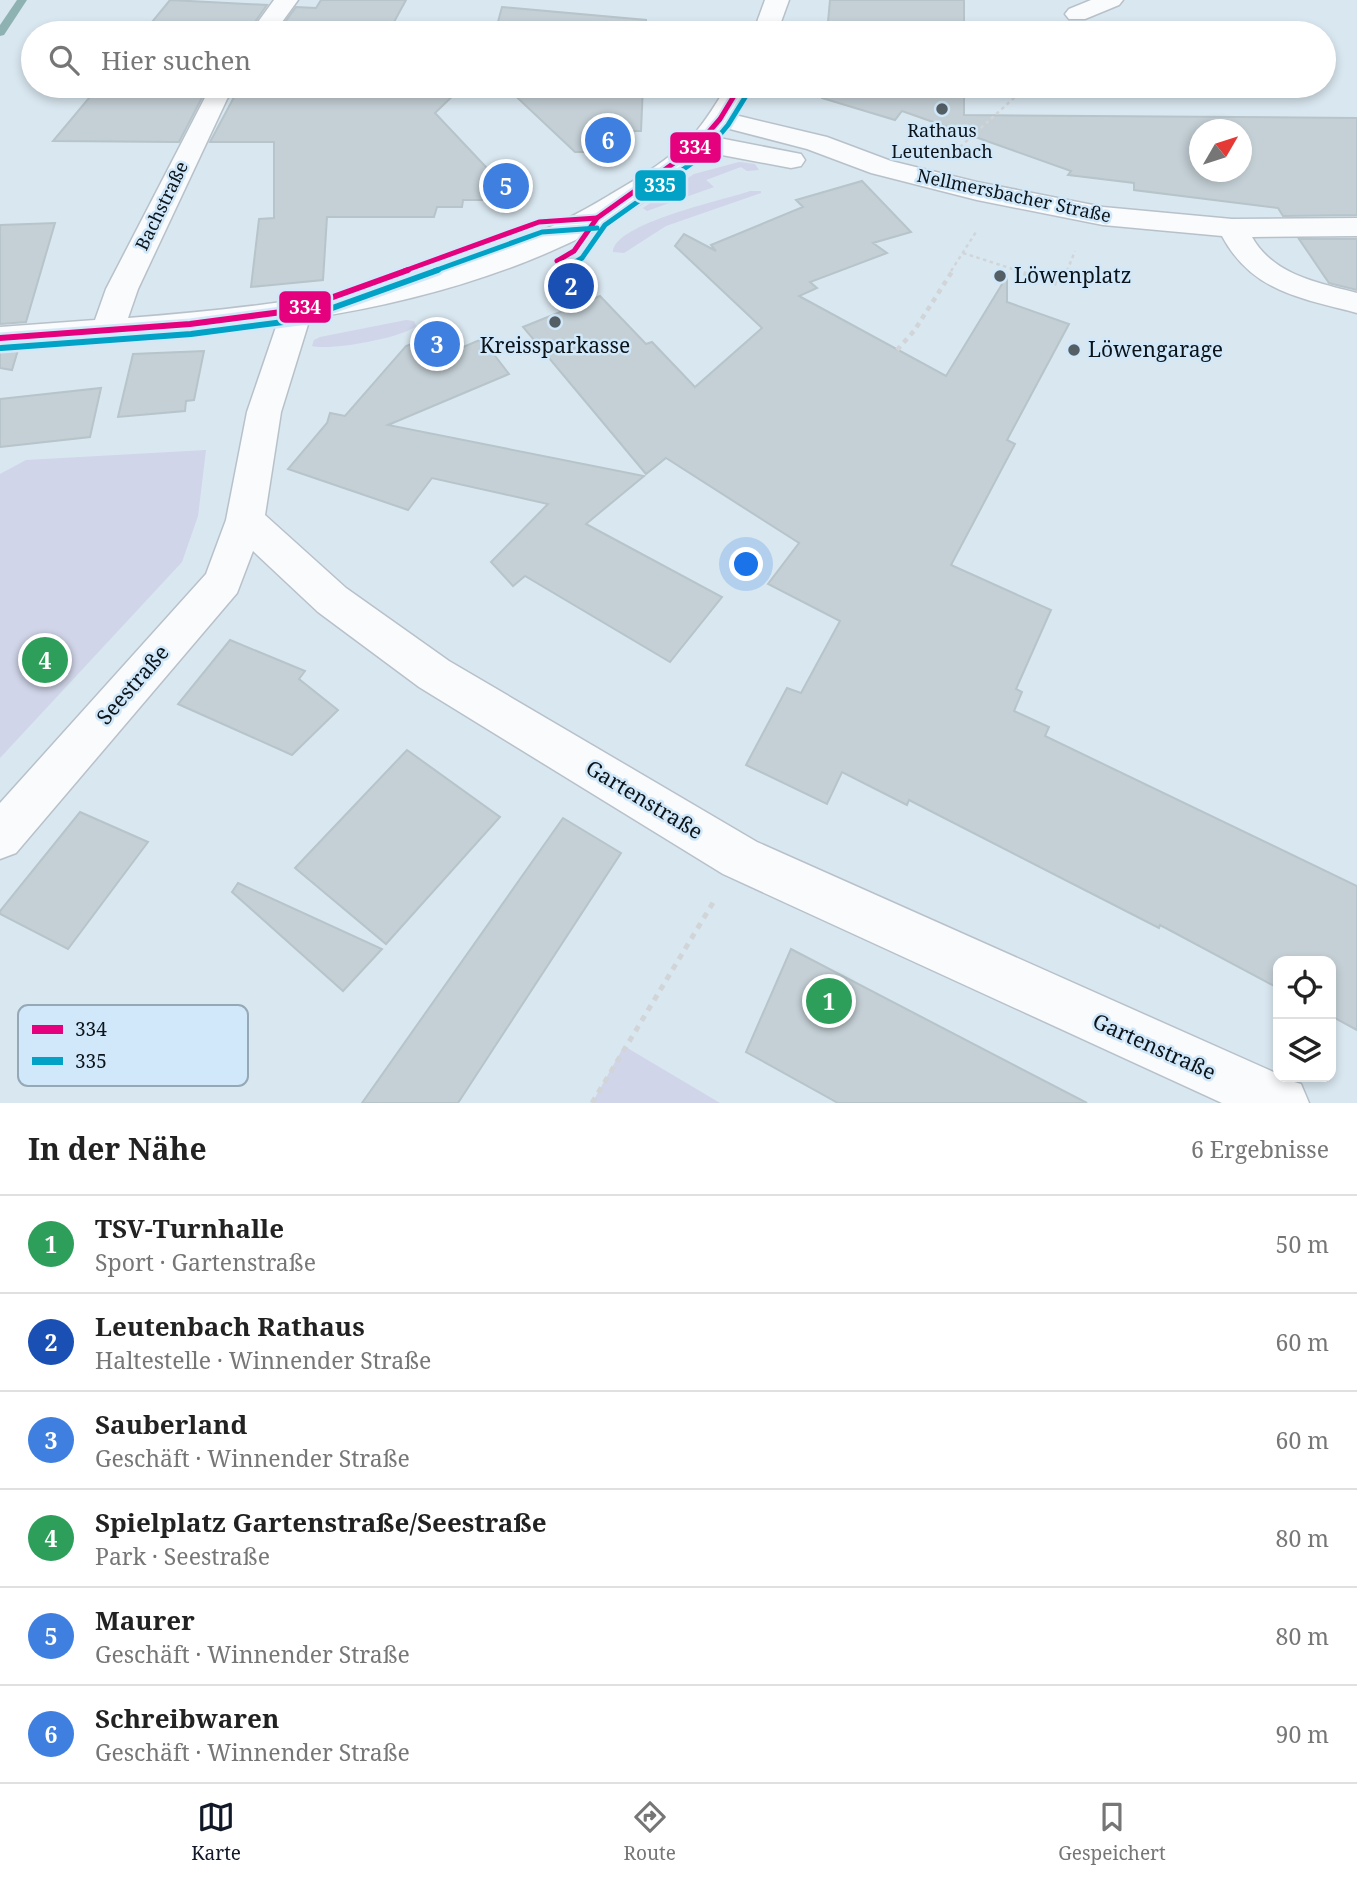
<!DOCTYPE html>
<html lang="de">
<head>
<meta charset="utf-8">
<style>
  :root { --surface:#fff; --page:#f2f2f2; --text:#222; --muted:#767676; --line:#e0e0e0; --accent:#111827 }
  body { margin:0; font-family:"Noto Serif",serif; background:var(--page); color:var(--text) }
  .controls { position:absolute; right:21px; bottom:21px; display:grid; overflow:hidden; border-radius:14px; box-shadow:0 4px 10px #0003 }
  .controls button { width:63px; height:63px; display:grid; place-items:center; padding:0; border:0; border-bottom:2px solid var(--line); background:var(--surface); color:var(--text); font:35px sans-serif }
  .compass { position:absolute; left:1189px; top:119px; width:63px; height:63px; border-radius:50%; background:var(--surface); box-shadow:0 4px 10px #0003; rotate:51deg }
  .you { position:absolute; left:747px; top:565px; width:24px; height:24px; margin:-18px; border:5px solid #fff; border-radius:50%; background:#1a73e8; box-shadow:0 0 0 10px #1a73e833 }
  .badge { display:grid; place-items:center; width:46px; height:46px; border-radius:50%; background:var(--accent); color:#fff; font-size:23px; font-weight:700 }
  .pin { position:absolute; translate:-50% -50%; border:4px solid #fff; box-shadow:0 2px 7px #0006 }
  .list { margin:0; padding:0; list-style:none }
  h2 { display:flex; justify-content:space-between; align-items:center; height:91px; margin:0; padding:0 28px; font-size:30px }
  h2 small { font-size:23px; font-weight:400; color:var(--muted) }
  .list li { display:grid; grid-template-columns:46px 1fr auto; gap:21px; align-items:center; box-sizing:border-box; height:98px; padding:0 28px; border-top:2px solid var(--line) }
  .list b { display:block; font-size:26px; white-space:nowrap }
  .list p { margin:0; font-size:23px; white-space:nowrap; color:var(--muted) }
  .list em { font-size:23px; font-style:normal; color:var(--muted) }
  .icon { flex:none; width:38px; height:38px; fill:none; stroke:currentColor; stroke-width:2; stroke-linecap:round; stroke-linejoin:round }
  .map { position:relative; flex:none; width:1357px; height:1103px; overflow:hidden }
  .search { position:absolute; background:var(--surface); box-shadow:0 4px 10px #0003; left:21px; right:21px; top:21px; height:77px; display:flex; align-items:center; gap:18px; box-sizing:border-box; padding:0 24px; border-radius:38px; color:var(--muted); font-size:26px }
  .sheet { height:679px; background:var(--surface) }
  nav { display:flex; justify-content:space-around; align-items:center; box-sizing:border-box; height:98px; border-top:2px solid var(--line); background:var(--surface); font-size:19px; color:var(--muted) }
  nav a { display:grid; justify-items:center; gap:4px }
  nav .on { color:var(--accent) }
  .map>svg:first-child { display:block }
  .green { fill:#d0d5e9 }
  .lines { fill:none; stroke-linecap:round; stroke-linejoin:round }
  .stream { fill:#8eb2b1; fill-rule:evenodd }
  .building { fill:#c4d0d6; stroke:#b7c4c9; stroke-width:2; fill-rule:evenodd }
  .minor-casing { stroke:#b8c1c9; stroke-width:3 }
  .path-far2 { stroke:#d1d5d8; stroke-width:2.5; stroke-dasharray:3.5 3.5; stroke-linecap:butt }
  .path-far1 { stroke:#d1d5d8; stroke-width:4.5; stroke-dasharray:5 5; stroke-linecap:butt }
  .path { stroke:#d1d5d8; stroke-width:5; stroke-dasharray:6 6; stroke-linecap:butt }
  .minor { fill:#f9fbfd; fill-rule:evenodd }
  .bus-1-far1-casing { stroke:#d0e8f9; stroke-width:9 }
  .bus-1-casing { stroke:#d0e8f9; stroke-width:11 }
  .bus-2-far1-casing { stroke:#d0e8f9; stroke-width:9 }
  .bus-2-casing { stroke:#d0e8f9; stroke-width:11 }
  .bus-1-far1 { stroke:#e5007d; stroke-width:5 }
  .bus-1 { stroke:#e5007d; stroke-width:6 }
  .bus-2-far1 { stroke:#01a2c5; stroke-width:5 }
  .bus-2 { stroke:#01a2c5; stroke-width:6 }
  .poi-dot { fill:#545e65; stroke:#d0e8f9; stroke-width:2.5 }
  .labels { text-anchor:middle; stroke-width:5; stroke-linejoin:round; paint-order:stroke }
  .far-poi-label { font-size:18px; fill:#0c141a; stroke:#d0e8f9 }
  .far-street-label { font-size:18px; fill:#0c141a; stroke:#d0e8f9 }
  .poi-label { font-size:21px; fill:#0c141a; stroke:#d0e8f9; text-anchor:start }
  .street-label { font-size:21px; fill:#0c141a; stroke:#d0e8f9 }
  .key { fill:#d0e8f9; stroke:#95a8b6; stroke-width:2 }
  .key-label { font-size:19px; fill:#0c141a }
  .line-badge { stroke:#d0e8f9; stroke-width:2.5 }
  .badge-label { font-size:19px; text-anchor:middle; font-weight:bold; fill:#fff }
</style>
</head>
<body>
<div class="map">
<svg width="1357" height="1103" viewBox="0 0 1357 1103">
  <rect width="100%" height="100%" fill="#d9e7f0"/>
  <g class="green">
    <path d="M739,162L755,164L759,170L747,171L741,167L706,180L714,187L647,211L643,208L694,174Z"/>
    <path d="M750,191H761V193L666,226L624,253L613,252C614,223 725,200 750,191Z"/>
    <path d="M406,320L414,321L416,326C402,338 330,351 312,346L314,340L320,337Z"/>
    <path d="M206,450L198,516L182,562L0,758V474L26,460Z"/>
    <path d="M624,1046L720,1103H592Z"/>
  </g>
  <g class="lines">
    <path class="stream" d="M17,0H27L4,35L0,36V25Z"/>
  </g>
  <g class="building">
    <path d="M170,0L267,5L247,33H143Z"/>
    <path d="M321,0H406L388,33H277L296,7L316,8Z"/>
    <path d="M830,0H964V33H827Z"/>
    <path d="M502,7L646,20V33H495Z"/>
    <path d="M99,86H208L179,142L53,141Z"/>
    <path d="M240,86H463L435,113L517,200H463L462,207H437L434,217H327L323,280L251,287L259,219L274,218V142H210Z"/>
    <path d="M505,86H643L641,131H632L631,152H575Z"/>
    <path d="M823,86H964V115L1357,118V215L1283,216L1278,208L1134,190V183L1068,175L1071,171L902,111L895,120L822,98ZM1200,130H1242V172H1200Z"/>
    <path d="M862,181L911,232L873,243L887,253L810,282L817,288L799,296L946,376L1007,276V302L1069,324L1007,440L1015,444L951,565L1051,610L1016,689L1022,692L1014,711L1049,727L1045,736L1357,886V1030L1331,1016V961H1278V988L1160,925L1159,928L909,800L907,805L842,772L827,804L746,765L787,688L801,693L840,621L768,584L799,543L666,458L646,474L523,327L600,296L646,344L652,342L695,387L762,328L675,246L684,234L716,251L711,245L803,207L796,200Z"/>
    <path d="M55,223L26,322L0,324V225Z"/>
    <path d="M1299,239H1357V290L1329,283Z"/>
    <path d="M447,330L461,348L482,339L509,374L388,425L644,476L586,524L722,597L670,662L525,576L513,586L491,562L548,504L432,478L408,510L288,469L327,423L330,413L345,416L406,346Z"/>
    <path d="M18,350L12,370L0,368V352Z"/>
    <path d="M204,351L194,400L186,401L185,411L118,417L133,354Z"/>
    <path d="M101,388L90,437L0,447V399Z"/>
    <path d="M230,640L305,671L299,679L338,710L292,755L178,704Z"/>
    <path d="M407,750L500,817L386,944L295,868Z"/>
    <path d="M80,812L148,842L68,949L0,914V911Z"/>
    <path d="M563,818L621,853L458,1103H362Z"/>
    <path d="M238,883L382,949L343,991L232,892Z"/>
    <path d="M791,949L1087,1103H838L746,1052Z"/>
  </g>
  <g class="lines">
    <defs>
      <g id="minor">
        <path d="M274,0H298L274,33H250Z"/>
        <path d="M765,0H789L777,33H753Z"/>
        <path d="M1091,0H1123L1119,5L1085,19H1069L1065,14L1069,9Z"/>
        <path d="M211,86H237L227,99L138,289L128,318C294,305 463,284 608,196C638,178 670,160 694,134C707,119 717,102 727,86H753L735,115L827,137L891,161L977,182L1103,207L1232,219L1357,218V236L1252,237C1273,275 1319,283 1357,293V313C1301,298 1252,292 1222,236L1103,225L977,200L871,173L807,149L726,128L719,138L801,154L805,160L801,166L791,168L706,152C607,248 444,298 310,318L281,412L265,515L346,588L449,661L757,842L1278,1074V1077L1301,1084L1309,1103H1222L723,874L419,687L318,612L253,551L237,593L16,853L0,859V803L206,574L226,520L247,412L277,324L166,336L0,349V327L95,320L106,289Z"/>
      </g>
    </defs>
    <use href="#minor" class="minor-casing"/>
    <g class="path-far2">
      <path d="M960,147L1027,86"/>
      <path d="M963,253L1019,271"/>
      <path d="M951,271L976,232"/>
      <path d="M1067,271L1075,251"/>
    </g>
    <g class="path-far1">
      <path d="M1014,270L1061,285L1067,270"/>
      <path d="M897,350L914,331L953,270"/>
    </g>
    <path class="path" d="M592,1103L714,901"/>
    <use href="#minor" class="minor"/>
    <defs>
      <g id="bus-1-far1">
        <path d="M557,261L574,251L597,218L695,148L720,119L740,86"/>
        <path d="M404,271L539,222L597,218"/>
      </g>
      <path id="bus-1" d="M0,338L190,324L297,310L408,270"/>
      <g id="bus-2-far1">
        <path d="M562,270L582,258L605,225L702,156L728,125L749,91"/>
        <path d="M434,271L542,232L597,228"/>
      </g>
      <path id="bus-2" d="M1,348L191,334L299,320L438,270"/>
    </defs>
    <use href="#bus-1-far1" class="bus-1-far1-casing"/>
    <use href="#bus-1" class="bus-1-casing"/>
    <use href="#bus-2-far1" class="bus-2-far1-casing"/>
    <use href="#bus-2" class="bus-2-casing"/>
    <use href="#bus-1-far1" class="bus-1-far1"/>
    <use href="#bus-1" class="bus-1"/>
    <use href="#bus-2-far1" class="bus-2-far1"/>
    <use href="#bus-2" class="bus-2"/>
  </g>
  <g class="poi-dot">
    <circle cx="942" cy="109" r="7"/>
    <circle cx="1000" cy="276" r="7"/>
    <circle cx="555" cy="322" r="7"/>
    <circle cx="1074" cy="350" r="7"/>
  </g>
  <g class="labels">
    <g class="far-poi-label">
      <text x="942" y="137">Rathaus<tspan x="942" dy="21">Leutenbach</tspan></text>
    </g>
    <g class="far-street-label">
      <text transform="translate(1014 196) rotate(12)" y="6">Nellmersbacher Straße</text>
      <text transform="translate(162 206) rotate(-64)" y="6">Bachstraße</text>
    </g>
    <g class="poi-label">
      <text x="1014" y="283">Löwenplatz</text>
      <text x="555" y="353" text-anchor="middle">Kreissparkasse</text>
      <text x="1088" y="357">Löwengarage</text>
    </g>
    <g class="street-label">
      <text transform="translate(133 685) rotate(-49)" y="7">Seestraße</text>
      <text transform="translate(644 800) rotate(31)" y="7">Gartenstraße</text>
      <text transform="translate(1154 1047) rotate(24)" y="7">Gartenstraße</text>
    </g>
  </g>
  <rect x="18" y="1005" width="230" height="81" rx="10" class="key"/>
  <rect x="32" y="1025" width="31" height="9" fill="#e5007d"/>
  <rect x="32" y="1057" width="31" height="8" fill="#01a2c5"/>
  <g class="key-label">
    <text x="75" y="1036">334</text>
    <text x="75" y="1068">335</text>
  </g>
  <g class="line-badge">
    <rect x="669" y="131" width="53" height="33" rx="7" fill="#e5007d"/>
    <rect x="634" y="169" width="53" height="33" rx="7" fill="#01a2c5"/>
    <rect x="278" y="290" width="54" height="34" rx="7" fill="#e5007d"/>
  </g>
  <g class="badge-label">
    <text x="695" y="154">334</text>
    <text x="660" y="192">335</text>
    <text x="305" y="314">334</text>
  </g>
</svg>
<div class="controls">
<button><svg class="icon" aria-label="locate" viewBox="0 0 24 24"><circle cx="12" cy="12" r="6"/><path d="M12 2v4M12 18v4M2 12h4M18 12h4"/></svg></button>
<button><svg class="icon" aria-label="layers" viewBox="0 0 24 24"><path d="M12 4l9 5-9 5-9-5zM3 14l9 5 9-5"/></svg></button>
</div>
<svg class="compass" viewBox="-18 -18 36 36"><path d="M0-13l5 13h-10z" fill="#e53935"/><path d="M0 13l5-13h-10z" fill="#767676"/></svg>
<div class="you"></div>
<div class="pin badge" style="left:829px;top:1001px;background:#2e9e5b">1</div>
<div class="pin badge" style="left:571px;top:286px;background:#1a4fb4">2</div>
<div class="pin badge" style="left:437px;top:344px;background:#3f7fe0">3</div>
<div class="pin badge" style="left:45px;top:660px;background:#2e9e5b">4</div>
<div class="pin badge" style="left:506px;top:186px;background:#3f7fe0">5</div>
<div class="pin badge" style="left:608px;top:140px;background:#3f7fe0">6</div>
<div class="search"><svg class="icon" aria-label="search" viewBox="0 0 24 24"><circle cx="10" cy="10" r="6"/><path d="M15 15l6 6"/></svg>Hier suchen</div>
</div>
<section class="sheet">
<h2>In der Nähe<small>6 Ergebnisse</small></h2>
<ul class="list">
<li><span class="badge" style="background:#2e9e5b">1</span><div><b>TSV-Turnhalle</b><p>Sport · Gartenstraße</p></div><em>50 m</em></li>
<li><span class="badge" style="background:#1a4fb4">2</span><div><b>Leutenbach Rathaus</b><p>Haltestelle · Winnender Straße</p></div><em>60 m</em></li>
<li><span class="badge" style="background:#3f7fe0">3</span><div><b>Sauberland</b><p>Geschäft · Winnender Straße</p></div><em>60 m</em></li>
<li><span class="badge" style="background:#2e9e5b">4</span><div><b>Spielplatz Gartenstraße/Seestraße</b><p>Park · Seestraße</p></div><em>80 m</em></li>
<li><span class="badge" style="background:#3f7fe0">5</span><div><b>Maurer</b><p>Geschäft · Winnender Straße</p></div><em>80 m</em></li>
<li><span class="badge" style="background:#3f7fe0">6</span><div><b>Schreibwaren</b><p>Geschäft · Winnender Straße</p></div><em>90 m</em></li>
</ul>
</section>
<nav>
<a class="on"><svg class="icon" aria-label="map" viewBox="0 0 24 24"><path d="M3 6l6-2 6 2 6-2v14l-6 2-6-2-6 2zM9 4v14M15 6v14"/></svg>Karte</a>
<a><svg class="icon" aria-label="directions" viewBox="0 0 24 24"><path d="M12 3l9 9-9 9-9-9zM9 14v-3h6M13 9l2 2-2 2"/></svg>Route</a>
<a><svg class="icon" aria-label="saved" viewBox="0 0 24 24"><path d="M7 4h10v16l-5-4-5 4z"/></svg>Gespeichert</a>
</nav>
</body>
</html>
